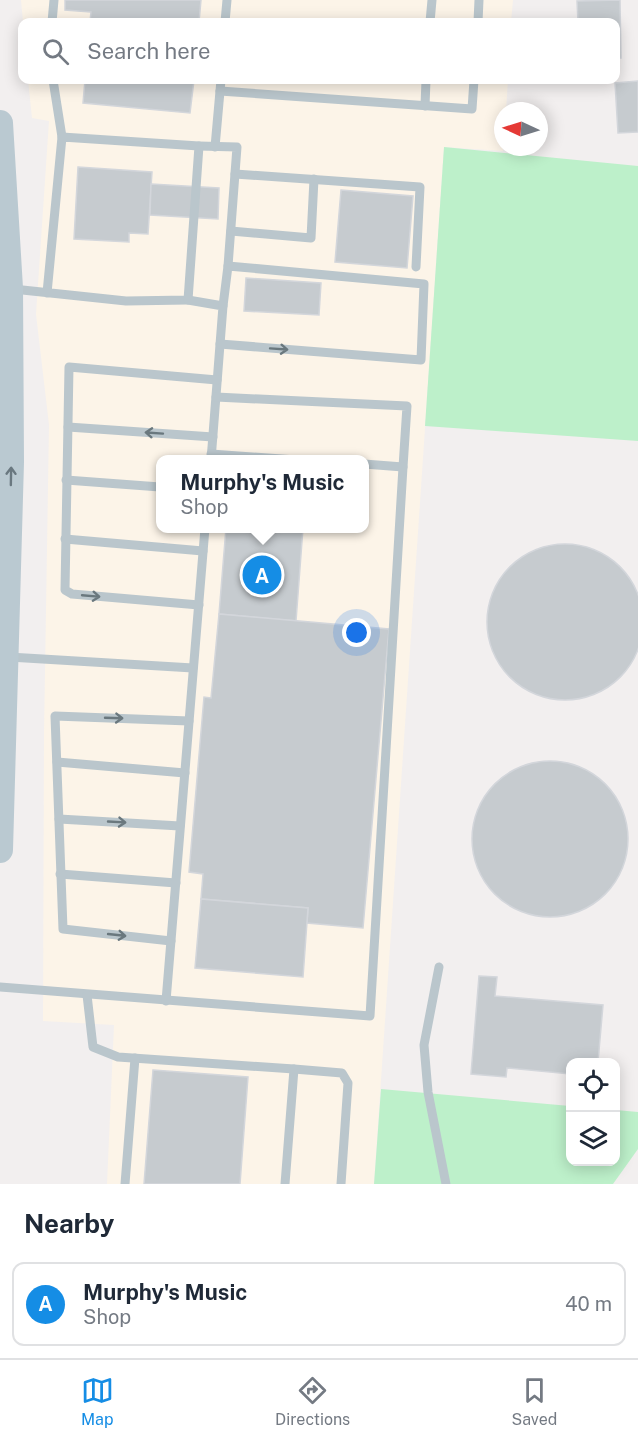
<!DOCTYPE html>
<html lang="en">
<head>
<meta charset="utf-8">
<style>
  :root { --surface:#fff; --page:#f2f2f3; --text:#1f2937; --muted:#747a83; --line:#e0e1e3; --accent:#158de5 }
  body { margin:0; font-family:"Public Sans",sans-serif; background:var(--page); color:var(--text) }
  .controls { position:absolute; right:18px; bottom:18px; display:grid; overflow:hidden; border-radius:12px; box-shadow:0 3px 15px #0003 }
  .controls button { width:54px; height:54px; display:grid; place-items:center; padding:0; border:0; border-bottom:2px solid var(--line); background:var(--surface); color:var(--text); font:30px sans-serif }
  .compass { position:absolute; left:494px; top:102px; width:54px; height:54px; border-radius:50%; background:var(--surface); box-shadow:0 3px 15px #0003; rotate:274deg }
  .you { position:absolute; left:357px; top:633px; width:21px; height:21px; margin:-15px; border:4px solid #fff; border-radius:50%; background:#1a73e8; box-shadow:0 0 0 9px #1a73e833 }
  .badge { display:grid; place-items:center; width:39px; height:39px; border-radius:50%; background:var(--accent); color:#fff; font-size:20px; font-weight:700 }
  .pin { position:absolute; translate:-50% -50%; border:3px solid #fff; box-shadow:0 2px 6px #0006 }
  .popup { position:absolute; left:156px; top:455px; width:213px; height:78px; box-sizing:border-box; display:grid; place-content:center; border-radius:12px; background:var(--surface); filter:drop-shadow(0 2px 4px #0005); font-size:20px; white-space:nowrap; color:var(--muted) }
  .popup b { font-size:22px; color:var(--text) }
  .popup::after { content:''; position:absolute; left:50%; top:100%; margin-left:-12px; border:12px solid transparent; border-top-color:var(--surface) }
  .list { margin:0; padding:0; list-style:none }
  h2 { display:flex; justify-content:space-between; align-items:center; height:78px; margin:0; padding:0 24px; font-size:26px }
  h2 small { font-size:20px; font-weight:400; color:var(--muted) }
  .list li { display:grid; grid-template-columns:39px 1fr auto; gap:18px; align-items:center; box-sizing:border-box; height:84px; margin:0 12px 12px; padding:0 12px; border:2px solid var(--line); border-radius:12px }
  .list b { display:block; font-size:22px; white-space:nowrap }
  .list p { margin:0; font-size:20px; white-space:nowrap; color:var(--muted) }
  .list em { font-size:20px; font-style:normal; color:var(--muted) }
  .icon { flex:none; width:33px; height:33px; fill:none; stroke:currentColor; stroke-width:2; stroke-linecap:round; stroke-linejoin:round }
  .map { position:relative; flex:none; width:638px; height:1184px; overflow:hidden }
  .search { position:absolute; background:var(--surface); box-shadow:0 3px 15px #0003; left:18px; right:18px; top:18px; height:66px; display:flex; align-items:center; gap:15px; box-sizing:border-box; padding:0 21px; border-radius:12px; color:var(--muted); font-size:22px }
  .sheet { height:174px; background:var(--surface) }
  nav { display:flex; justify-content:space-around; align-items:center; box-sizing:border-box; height:84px; border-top:2px solid var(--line); background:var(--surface); font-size:16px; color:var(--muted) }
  nav a { display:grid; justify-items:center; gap:3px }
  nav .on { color:var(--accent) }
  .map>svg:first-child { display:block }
  .commercial { fill:#fcf4e8; fill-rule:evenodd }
  .green { fill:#bdf0ca }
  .building { fill:#c6cbcf; stroke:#d3d6db; stroke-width:1.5 }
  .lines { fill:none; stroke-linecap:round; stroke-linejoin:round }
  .service { stroke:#bac6cc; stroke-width:9 }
  .secondary { stroke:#bac9d1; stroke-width:26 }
  .oneway { stroke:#6a787e }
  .oneway2 { stroke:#6a7880 }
</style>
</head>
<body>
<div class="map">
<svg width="638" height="1184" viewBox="0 0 638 1184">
  <rect width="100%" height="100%" fill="#f2efef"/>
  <g class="commercial">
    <path d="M21,0H513L511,22H23Z"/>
    <path d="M28,80H508L506,111H503V151L444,147L374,1184H107L114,1025L43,1021L44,733L49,425L36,314L49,121L32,118ZM160,460H364V528H160Z"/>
  </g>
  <g class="green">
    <path d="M444,147L638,166V441L425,426Z"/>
    <path d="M381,1089L570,1106V1162H616V1110L638,1112V1149L613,1184H374Z"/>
  </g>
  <g class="building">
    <path d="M65,0H201L199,22H90L91,12L65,10Z"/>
    <path d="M620,0L621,58H616V22H578L577,1Z"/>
    <path d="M85,80H194L190,113L83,103Z"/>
    <path d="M638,81V132L618,133L615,83Z"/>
    <path d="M78,167L152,172L148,234L129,233V242L74,239Z"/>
    <path d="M151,184L219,188L218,219L150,215Z"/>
    <path d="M341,190L413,196L407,268L335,262Z"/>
    <path d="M246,278L321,283L319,315L244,311Z"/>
    <path d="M226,528H303L296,621L219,614Z"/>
    <circle cx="565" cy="622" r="78"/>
    <path d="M219,614L389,629L363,928L307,923L308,908L201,899L203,874L189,872L204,697L211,698Z"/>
    <circle cx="550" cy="839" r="78"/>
    <path d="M201,899L308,908L303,977L195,968Z"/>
    <path d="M479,976L497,977L495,996L603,1005L598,1062H570V1074L507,1068L506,1077L471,1074Z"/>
    <path d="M153,1070L248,1077L240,1184H144Z"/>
  </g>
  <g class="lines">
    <g class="service">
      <path d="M52,22L54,0"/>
      <path d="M225,22L227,0"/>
      <path d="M430,22L432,0"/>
      <path d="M478,22L479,0"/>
      <path d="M53,80L62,137"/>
      <path d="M220,91L472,109L474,80"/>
      <path d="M425,106L426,80"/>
      <path d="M199,146L237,147L228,266"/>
      <path d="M215,147L221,80"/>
      <path d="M235,174L420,187L416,267"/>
      <path d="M231,231L311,238L314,179"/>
      <path d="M13,289L126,301L188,300L199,146L62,137L47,293"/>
      <path d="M188,300L223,306L211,460"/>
      <path d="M220,344L421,360L424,284L228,266L223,306"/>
      <path d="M216,397L407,406L403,467L364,464"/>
      <path d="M68,427L213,437"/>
      <path d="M211,454L296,460"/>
      <path d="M66,480L160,487"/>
      <path d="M65,539L203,551"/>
      <path d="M199,605L72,594L65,590L69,367L217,380"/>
      <path d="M9,657L193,668"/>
      <path d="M57,762L185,773"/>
      <path d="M59,819L180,826"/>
      <path d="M60,874L176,883"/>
      <path d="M171,941L63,929L55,716L189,721"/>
      <path d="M439,967L424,1045L428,1092L446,1184"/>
      <path d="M0,987L370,1016L403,467"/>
      <path d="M87,995L93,1047L118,1057L294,1069L285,1184"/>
      <path d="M166,1001L205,528"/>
      <path d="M294,1069L342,1073L348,1083L341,1184"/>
      <path d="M125,1184L135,1058"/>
    </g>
    <path class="secondary" d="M0,123L10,288L11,462L0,850"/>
  </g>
  <defs><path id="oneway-shaft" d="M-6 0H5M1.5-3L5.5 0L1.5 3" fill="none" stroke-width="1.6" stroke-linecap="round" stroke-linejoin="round" transform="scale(1.5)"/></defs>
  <g class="oneway">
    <use href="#oneway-shaft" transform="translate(279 349) rotate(4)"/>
    <use href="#oneway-shaft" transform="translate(154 433) rotate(-176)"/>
    <use href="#oneway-shaft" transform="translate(91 596) rotate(5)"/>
    <use href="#oneway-shaft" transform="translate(114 718) rotate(2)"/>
    <use href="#oneway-shaft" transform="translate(117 822) rotate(3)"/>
    <use href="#oneway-shaft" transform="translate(117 935) rotate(6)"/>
  </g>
  <use class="oneway2" href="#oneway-shaft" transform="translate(11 476) rotate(-89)"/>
</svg>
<div class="controls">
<button><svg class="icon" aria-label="locate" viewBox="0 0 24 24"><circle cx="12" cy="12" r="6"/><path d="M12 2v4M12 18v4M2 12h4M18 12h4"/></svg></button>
<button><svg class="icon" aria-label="layers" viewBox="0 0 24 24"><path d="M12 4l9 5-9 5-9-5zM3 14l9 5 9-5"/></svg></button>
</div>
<svg class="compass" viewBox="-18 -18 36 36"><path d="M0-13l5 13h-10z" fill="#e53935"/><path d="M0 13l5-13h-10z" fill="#747a83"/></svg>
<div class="you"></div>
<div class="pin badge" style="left:262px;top:575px">A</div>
<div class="popup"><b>Murphy's Music</b>Shop</div>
<div class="search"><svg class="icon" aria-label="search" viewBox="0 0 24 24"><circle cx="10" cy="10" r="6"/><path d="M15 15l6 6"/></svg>Search here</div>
</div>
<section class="sheet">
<h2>Nearby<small></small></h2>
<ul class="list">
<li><span class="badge">A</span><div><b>Murphy's Music</b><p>Shop</p></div><em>40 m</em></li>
</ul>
</section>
<nav>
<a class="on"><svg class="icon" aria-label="map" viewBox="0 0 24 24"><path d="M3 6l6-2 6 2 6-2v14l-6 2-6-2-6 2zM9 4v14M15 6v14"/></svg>Map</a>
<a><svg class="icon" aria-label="directions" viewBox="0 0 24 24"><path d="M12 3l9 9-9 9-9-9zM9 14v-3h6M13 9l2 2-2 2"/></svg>Directions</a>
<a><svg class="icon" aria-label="saved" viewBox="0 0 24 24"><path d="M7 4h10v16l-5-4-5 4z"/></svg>Saved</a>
</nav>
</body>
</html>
